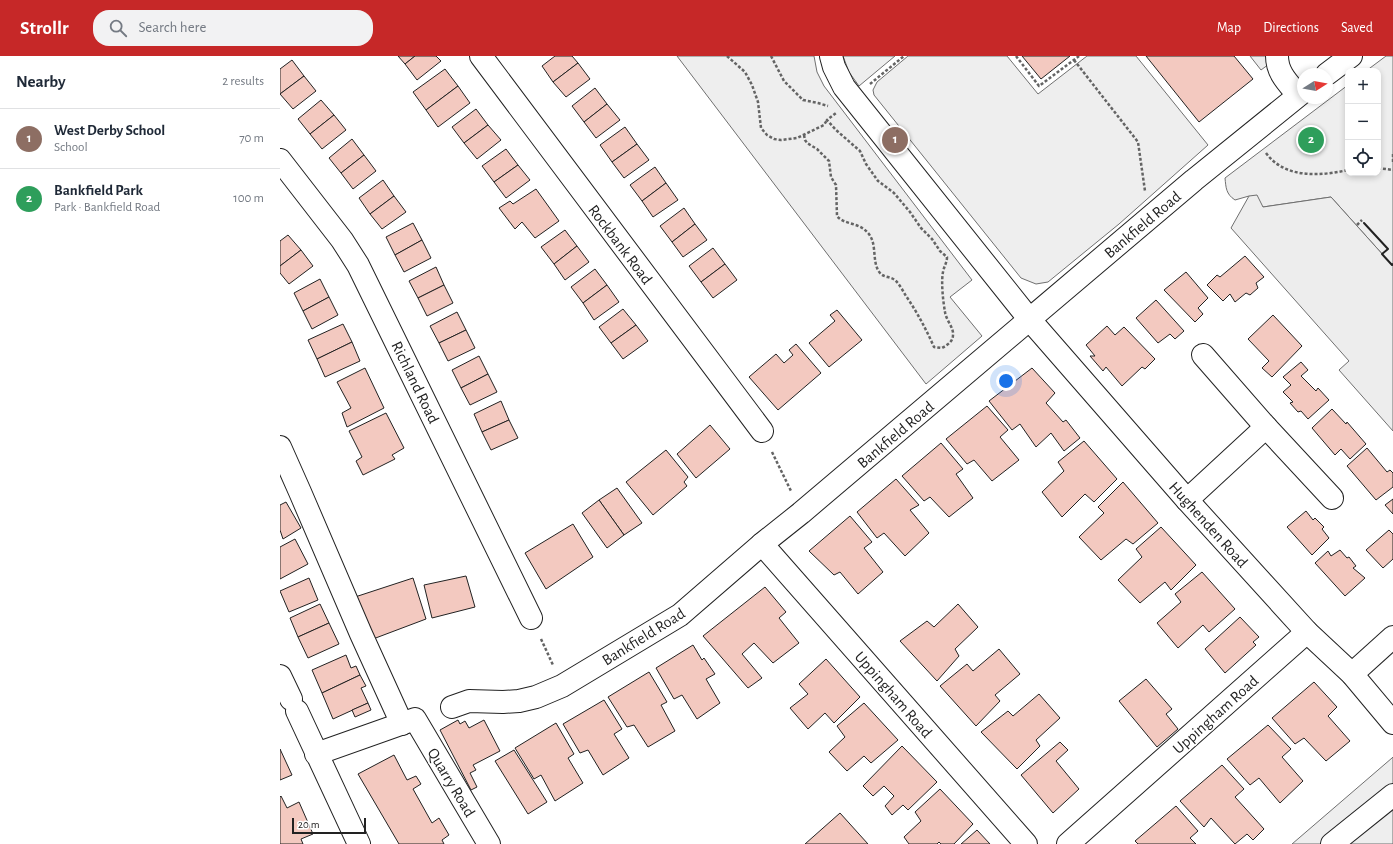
<!DOCTYPE html>
<html lang="en">
<head>
<meta charset="utf-8">
<style>
  :root { --surface:#fff; --page:#f2f2f3; --text:#1f2937; --muted:#747a83; --line:#e0e1e3; --accent:#c62828 }
  body { margin:0; font-family:"Alegreya Sans",sans-serif; background:var(--page); color:var(--text) }
  .controls { position:absolute; right:12px; top:12px; display:grid; overflow:hidden; border-radius:8px; box-shadow:0 2px 6px #0003 }
  .controls button { width:36px; height:36px; display:grid; place-items:center; padding:0; border:0; border-bottom:1px solid var(--line); background:var(--surface); color:var(--text); font:20px sans-serif }
  .compass { position:absolute; left:1017px; top:12px; width:36px; height:36px; border-radius:50%; background:var(--surface); box-shadow:0 2px 6px #0003; rotate:79deg }
  .scale { position:absolute; left:12px; bottom:10px; width:74px; box-sizing:border-box; padding-left:4px; border:2px solid #222; border-top:0; font-size:11px; line-height:14px; white-space:nowrap; color:#222; -webkit-text-stroke:3px #fff; paint-order:stroke }
  .you { position:absolute; left:726px; top:325px; width:14px; height:14px; margin:-10px; border:3px solid #fff; border-radius:50%; background:#1a73e8; box-shadow:0 0 0 6px #1a73e833 }
  .badge { display:grid; place-items:center; width:26px; height:26px; border-radius:50%; background:var(--accent); color:#fff; font-size:13px; font-weight:700 }
  .pin { position:absolute; translate:-50% -50%; border:2px solid #fff; box-shadow:0 1px 4px #0006 }
  .list { margin:0; padding:0; list-style:none }
  h2 { display:flex; justify-content:space-between; align-items:center; height:52px; margin:0; padding:0 16px; font-size:17px }
  h2 small { font-size:13px; font-weight:400; color:var(--muted) }
  .list li { display:grid; grid-template-columns:26px 1fr auto; gap:12px; align-items:center; box-sizing:border-box; height:60px; padding:0 16px; border-top:1px solid var(--line) }
  .list b { display:block; font-size:15px; white-space:nowrap }
  .list p { margin:0; font-size:13px; white-space:nowrap; color:var(--muted) }
  .list em { font-size:13px; font-style:normal; color:var(--muted) }
  .icon { flex:none; width:22px; height:22px; fill:none; stroke:currentColor; stroke-width:2; stroke-linecap:round; stroke-linejoin:round }
  .map { position:relative; flex:none; width:1113px; height:788px; overflow:hidden }
  header { display:flex; align-items:center; gap:24px; box-sizing:border-box; height:56px; padding:0 20px; background:var(--accent); color:#fff }
  header strong { font-size:19px }
  nav { display:flex; gap:22px; margin-inline-start:auto; font-size:14px }
  .search { width:280px; height:36px; background:var(--page); display:flex; align-items:center; gap:10px; box-sizing:border-box; padding:0 14px; border-radius:16px; color:var(--muted); font-size:15px }
  main { display:flex }
  aside { flex:1; background:var(--surface) }
  .map>svg:first-child { display:block }
  .green { fill:#eee; stroke:#6f6f6f }
  .parking { fill:#ededed; stroke:#6f6f6f }
  .building { fill:#f3c9c0; stroke:#222 }
  .lines { fill:none; stroke-linecap:round; stroke-linejoin:round }
  .minor-casing { stroke:#222; stroke-width:24 }
  .path { stroke:#646464; stroke-width:2.5; stroke-dasharray:3 2; stroke-linecap:butt }
  .minor { stroke:#fff; stroke-width:22 }
  .wall { stroke:#222; stroke-width:2 }
  .labels { text-anchor:middle; stroke-width:3; stroke-linejoin:round; paint-order:stroke }
  .street-label { font-size:16px; fill:#222; stroke:#fff }
</style>
</head>
<body>
<header>
<strong>Strollr</strong>
<div class="search"><svg class="icon" aria-label="search" viewBox="0 0 24 24"><circle cx="10" cy="10" r="6"/><path d="M15 15l6 6"/></svg>Search here</div>
<nav><a>Map</a><a>Directions</a><a>Saved</a></nav>
</header>
<main>
<aside>
<h2>Nearby<small>2 results</small></h2>
<ul class="list">
<li><span class="badge" style="background:#8d6e63">1</span><div><b>West Derby School</b><p>School</p></div><em>70 m</em></li>
<li><span class="badge" style="background:#2e9e5b">2</span><div><b>Bankfield Park</b><p>Park · Bankfield Road</p></div><em>100 m</em></li>
</ul>
</aside>
<div class="map">
<svg width="1113" height="788" viewBox="0 0 1113 788">
  <rect width="100%" height="100%" fill="#fff"/>
  <g class="green">
    <path d="M397,0H534L537,16L544,30L692,224L670,241L702,280L646,328Z"/>
    <path d="M563,0H615L579,30L569,16Z"/>
    <path d="M628,0H727L758,38L807,0H856L928,89L839,168L768,226L756,228L741,222L594,39L593,34L597,26Z"/>
    <path d="M1106,0H1113V210L1051,141L983,151L969,140L955,144C946,138 946,132 945,122L1068,29V117H1098V15H1086Z"/>
    <path d="M1113,701V788H1012L1112,702Z"/>
  </g>
  <g class="parking">
    <path d="M970,0H1000L981,14Z"/>
    <path d="M977,139L983,151L1051,141L1113,210V375L1059,314L1069,305L951,172L969,140Z"/>
  </g>
  <g class="building">
    <path d="M118,0H135L125,8Z"/>
    <path d="M135,0H156L161,5L137,24L125,8Z"/>
    <path d="M275,0H292L298,7L273,26L262,10Z"/>
    <path d="M742,0H790L761,23Z"/>
    <path d="M866,0H954L973,23L919,66Z"/>
    <path d="M12,4L24,20L0,38V13Z"/>
    <path d="M298,7L310,23L286,41L273,26Z"/>
    <path d="M165,13L178,30L146,54L133,36Z"/>
    <path d="M24,20L36,35L13,53L0,38Z"/>
    <path d="M178,30L190,47L158,71L146,54Z"/>
    <path d="M315,32L327,48L304,66L292,50Z"/>
    <path d="M41,44L54,59L30,78L18,63Z"/>
    <path d="M327,48L340,64L316,82L304,66Z"/>
    <path d="M196,53L208,69L184,87L172,71Z"/>
    <path d="M54,59L66,74L42,93L30,78Z"/>
    <path d="M208,69L221,84L197,103L184,87Z"/>
    <path d="M345,71L357,88L332,106L320,89Z"/>
    <path d="M72,83L84,99L61,117L49,102Z"/>
    <path d="M357,88L369,104L344,122L332,106Z"/>
    <path d="M226,93L238,109L214,126L202,110Z"/>
    <path d="M84,99L96,115L73,133L61,117Z"/>
    <path d="M238,109L250,124L226,142L214,126Z"/>
    <path d="M375,111L386,127L362,145L350,129Z"/>
    <path d="M103,124L114,140L90,158L79,142Z"/>
    <path d="M386,127L398,144L373,161L362,145Z"/>
    <path d="M256,133L279,165L255,182L242,166L235,173L219,152L230,145L233,148Z"/>
    <path d="M114,140L126,156L102,173L90,158Z"/>
    <path d="M404,152L415,168L392,186L380,170Z"/>
    <path d="M133,167L142,184L115,199L106,181Z"/>
    <path d="M415,168L427,184L403,201L392,186Z"/>
    <path d="M285,174L297,190L274,208L261,191Z"/>
    <path d="M8,179L21,194L0,210V185Z"/>
    <path d="M142,184L151,202L124,216L115,199Z"/>
    <path d="M297,190L309,206L285,224L274,208Z"/>
    <path d="M433,192L445,208L421,226L409,210Z"/>
    <path d="M21,194L33,210L9,228L0,217V210Z"/>
    <path d="M965,200L984,221L976,227L978,232L970,239L966,237L955,246L950,238L943,245L927,229L937,219L940,221Z"/>
    <path d="M445,208L457,224L433,242L421,226Z"/>
    <path d="M156,211L164,229L138,242L129,225Z"/>
    <path d="M315,213L327,229L303,247L291,231Z"/>
    <path d="M906,216L928,242L918,252L923,258L915,266L884,234Z"/>
    <path d="M40,223L49,241L23,255L14,237Z"/>
    <path d="M164,229L173,247L147,260L138,242Z"/>
    <path d="M327,229L339,246L314,264L303,247Z"/>
    <path d="M49,241L58,259L32,273L23,255Z"/>
    <path d="M876,244L904,275L895,283L890,278L878,287L856,262Z"/>
    <path d="M343,253L356,269L331,287L319,271Z"/>
    <path d="M557,254L582,284L549,311L529,287L555,265L550,259Z"/>
    <path d="M177,256L186,274L159,287L150,270Z"/>
    <path d="M993,259L1022,290L992,321L982,312L989,305L968,283Z"/>
    <path d="M63,268L72,286L37,303L28,284Z"/>
    <path d="M356,269L368,285L343,303L331,287Z"/>
    <path d="M827,270L835,279L844,271L875,303L865,313L862,311L842,330L826,311L823,315L810,300H815L806,289Z"/>
    <path d="M186,274L195,292L168,305L159,287Z"/>
    <path d="M72,286L80,305L45,321L37,303Z"/>
    <path d="M516,288L541,317L498,354L469,321L496,298L504,307L513,299L509,294Z"/>
    <path d="M199,300L208,318L181,332L172,314Z"/>
    <path d="M1021,306L1028,314L1021,320L1036,335L1038,332L1049,344L1028,363L1021,355L1018,356L1010,347L1013,346L1003,336L1011,329L1003,321Z"/>
    <path d="M85,312L104,352L67,371L62,357L71,352L57,326Z"/>
    <path d="M752,312L775,337L766,347L783,366L786,364L800,382L784,395L771,377L756,391L740,368L732,374L709,345Z"/>
    <path d="M208,318L217,336L190,349L181,332Z"/>
    <path d="M221,345L229,364L202,376L194,358Z"/>
    <path d="M707,350L728,374L720,381L739,404L712,425L694,404L687,408L666,383Z"/>
    <path d="M1052,353L1066,368L1067,366L1086,388L1070,403L1061,393L1055,399L1032,372Z"/>
    <path d="M106,357L124,392L112,399L115,403L83,419L76,405L82,401L69,375Z"/>
    <path d="M229,364L238,382L211,394L202,376Z"/>
    <path d="M430,369L450,393L416,422L397,398Z"/>
    <path d="M804,385L837,423L814,446L805,438L782,461L762,436L784,415L778,406Z"/>
    <path d="M661,387L683,413L676,418L693,442L669,461L650,441L644,445L622,420Z"/>
    <path d="M1087,392L1107,416L1110,414L1113,417V431L1096,444L1067,410Z"/>
    <path d="M386,394L408,421L404,426L407,430L373,459L346,426Z"/>
    <path d="M616,423L639,449L630,454L649,477L625,500L604,477L597,482L577,456Z"/>
    <path d="M843,426L878,467L853,488L846,483L821,504L799,481L824,457L818,451Z"/>
    <path d="M337,432L362,467L344,479L319,444Z"/>
    <path d="M1113,443V458L1105,449Z"/>
    <path d="M319,444L344,479L327,492L302,457Z"/>
    <path d="M6,446L21,472L3,483L0,474V449Z"/>
    <path d="M1026,455L1033,464L1035,462L1044,471L1042,473L1049,482L1032,499L1007,471Z"/>
    <path d="M570,460L592,486L584,492L603,516L578,538L560,516L554,519L529,495Z"/>
    <path d="M293,468L313,501L266,533L245,497Z"/>
    <path d="M881,471L916,509L891,534L885,526L860,547L838,524L862,501L856,493Z"/>
    <path d="M1109,474L1113,478V503L1103,512L1086,494Z"/>
    <path d="M15,483L28,508L0,523V491Z"/>
    <path d="M1060,494L1067,502L1069,501L1076,510L1073,512L1085,522L1065,540L1035,507L1048,495L1051,500Z"/>
    <path d="M922,516L955,553L929,576L923,569L898,592L877,567L901,546L895,538Z"/>
    <path d="M186,520L195,551L152,562L144,529Z"/>
    <path d="M29,522L38,544L9,556L0,535Z"/>
    <path d="M133,522L146,563L93,583L75,541Z"/>
    <path d="M485,531L506,556L499,562L519,587L493,607L474,587L462,598L482,622L468,632L423,580Z"/>
    <path d="M40,548L49,567L18,581L10,562Z"/>
    <path d="M678,548L698,571L675,593L679,600L657,625L620,585L647,565L654,571Z"/>
    <path d="M960,561L979,581L973,586L976,589L945,617L925,593Z"/>
    <path d="M49,567L59,588L28,602L18,581Z"/>
    <path d="M413,589L422,604L424,602L435,618L426,623L440,647L417,663L402,639L394,643L376,612Z"/>
    <path d="M719,593L740,618L715,639L720,645L696,670L660,630L687,608L693,615Z"/>
    <path d="M66,599L71,612L76,610L80,619L42,637L32,614Z"/>
    <path d="M546,603L580,641L554,667L545,657L528,673L510,652L528,638L519,628Z"/>
    <path d="M369,616L387,646L381,649L395,675L368,691L354,669L347,671L328,641Z"/>
    <path d="M80,619L86,630L81,632L88,647L53,663L42,637Z"/>
    <path d="M866,623L892,653L886,658L898,673L877,691L839,645Z"/>
    <path d="M1034,626L1057,651L1048,660L1070,685L1046,705L1024,682L1015,688L992,662Z"/>
    <path d="M759,638L780,662L756,684L760,690L737,713L701,676L728,655L733,660Z"/>
    <path d="M324,644L342,673L334,678L349,702L323,719L308,694L300,697L283,668Z"/>
    <path d="M88,647L91,654L75,661L72,654Z"/>
    <path d="M584,647L618,684L591,707L584,700L567,715L549,696L565,681L557,670Z"/>
    <path d="M178,664L180,668L185,665L189,672L204,664L220,695L193,709L196,714L190,717L197,731L191,734L160,674Z"/>
    <path d="M276,667L294,698L288,702L303,727L275,745L261,719L254,723L235,692Z"/>
    <path d="M988,669L1011,693L1002,701L1023,725L1000,747L979,722L970,729L947,703Z"/>
    <path d="M780,686L788,694L776,705L799,733L773,757L741,719Z"/>
    <path d="M622,690L657,726L628,754L623,749L612,759L605,750L614,740L604,730L593,740L583,730Z"/>
    <path d="M0,693L12,719L0,724Z"/>
    <path d="M234,694L267,746L248,758L215,705Z"/>
    <path d="M114,699L127,724L136,720L141,728L133,733L152,767L159,762L169,779L162,784L164,788H119L78,718Z"/>
    <path d="M942,709L964,733L955,741L984,773L973,784L967,778L955,788L931,762L924,771L900,745Z"/>
    <path d="M660,733L693,768L674,788H661L659,786L657,788H629L624,781L641,765L635,756Z"/>
    <path d="M1,740L7,752L19,746L33,778L21,783L23,788H0V741Z"/>
    <path d="M896,750L918,775L910,782L916,788H858L855,785Z"/>
    <path d="M560,757L588,788H525Z"/>
    <path d="M697,774L710,788H681Z"/>
  </g>
  <g class="lines">
    <defs>
      <g id="minor">
        <path d="M201,0L482,375"/>
        <path d="M551,0L554,11L564,31L750,264L907,444L1027,576L1072,618L1113,667"/>
        <path d="M997,0C997,17 1008,27 1018,39"/>
        <path d="M1047,18L1071,0"/>
        <path d="M0,104L62,184L78,209L251,562"/>
        <path d="M923,299L986,371L1052,442"/>
        <path d="M0,391L20,436L81,578L122,668"/>
        <path d="M907,444L986,371"/>
        <path d="M482,488L746,788"/>
        <path d="M1072,618L1113,581"/>
        <path d="M0,620L11,643"/>
        <path d="M172,651L189,645L223,646L239,645L256,641L282,630L400,559L482,488L521,457L914,124L1023,36"/>
        <path d="M17,655L79,788"/>
        <path d="M36,698L135,663L209,788"/>
        <path d="M788,788L1027,576"/>
        <path d="M1052,788L1113,739"/>
      </g>
    </defs>
    <use href="#minor" class="minor-casing"/>
    <g class="path">
      <path d="M447,0L465,16L472,29L478,46L481,72L487,79L494,83L501,84L517,82L544,69L547,64"/>
      <path d="M491,0L504,25L523,44L538,47L548,50"/>
      <path d="M736,0L759,30L799,0"/>
      <path d="M794,4L858,86L865,135"/>
      <path d="M590,28L624,0"/>
      <path d="M524,79L525,84L527,87L537,93L549,105L551,121L556,129L557,160C564,169 579,166 588,177C598,188 591,206 600,217C604,222 611,220 616,225C620,229 623,235 626,240C637,256 646,273 654,291L662,292C667,289 673,286 673,279C674,272 666,264 665,256C663,245 661,226 663,216C664,210 667,207 667,201L660,195L652,183L641,172L630,156L614,137L598,125L586,108L580,95L556,74L547,64L556,57"/>
      <path d="M986,97C1005,123 1040,120 1068,114"/>
      <path d="M1113,98V107"/>
      <path d="M1098,112L1113,114"/>
      <path d="M1077,169L1082,164"/>
      <path d="M492,396L511,435"/>
      <path d="M261,583L273,609"/>
    </g>
    <use href="#minor" class="minor"/>
    <path class="wall" d="M1084,167L1108,193L1102,198L1112,209L1113,208"/>
  </g>
  <g class="labels">
    <g class="street-label">
      <text transform="translate(862 168) rotate(-40)" y="6">Bankfield Road</text>
      <text transform="translate(341 188) rotate(53)" y="6">Rockbank Road</text>
      <text transform="translate(136 326) rotate(64)" y="6">Richland Road</text>
      <text transform="translate(615 378) rotate(-40)" y="6">Bankfield Road</text>
      <text transform="translate(929 468) rotate(48)" y="6">Hughenden Road</text>
      <text transform="translate(363 580) rotate(-32)" y="6">Bankfield Road</text>
      <text transform="translate(614 638) rotate(49)" y="6">Uppingham Road</text>
      <text transform="translate(935 658) rotate(-42)" y="6">Uppingham Road</text>
      <text transform="translate(172 726) rotate(59)" y="6">Quarry Road</text>
    </g>
  </g>
</svg>
<div class="controls">
<button>+</button>
<button>−</button>
<button><svg class="icon" aria-label="locate" viewBox="0 0 24 24"><circle cx="12" cy="12" r="6"/><path d="M12 2v4M12 18v4M2 12h4M18 12h4"/></svg></button>
</div>
<svg class="compass" viewBox="-18 -18 36 36"><path d="M0-13l5 13h-10z" fill="#e53935"/><path d="M0 13l5-13h-10z" fill="#747a83"/></svg>
<div class="scale">20 m</div>
<div class="you"></div>
<div class="pin badge" style="left:615px;top:84px;background:#8d6e63">1</div>
<div class="pin badge" style="left:1031px;top:84px;background:#2e9e5b">2</div>
</div>
</main>
</body>
</html>
